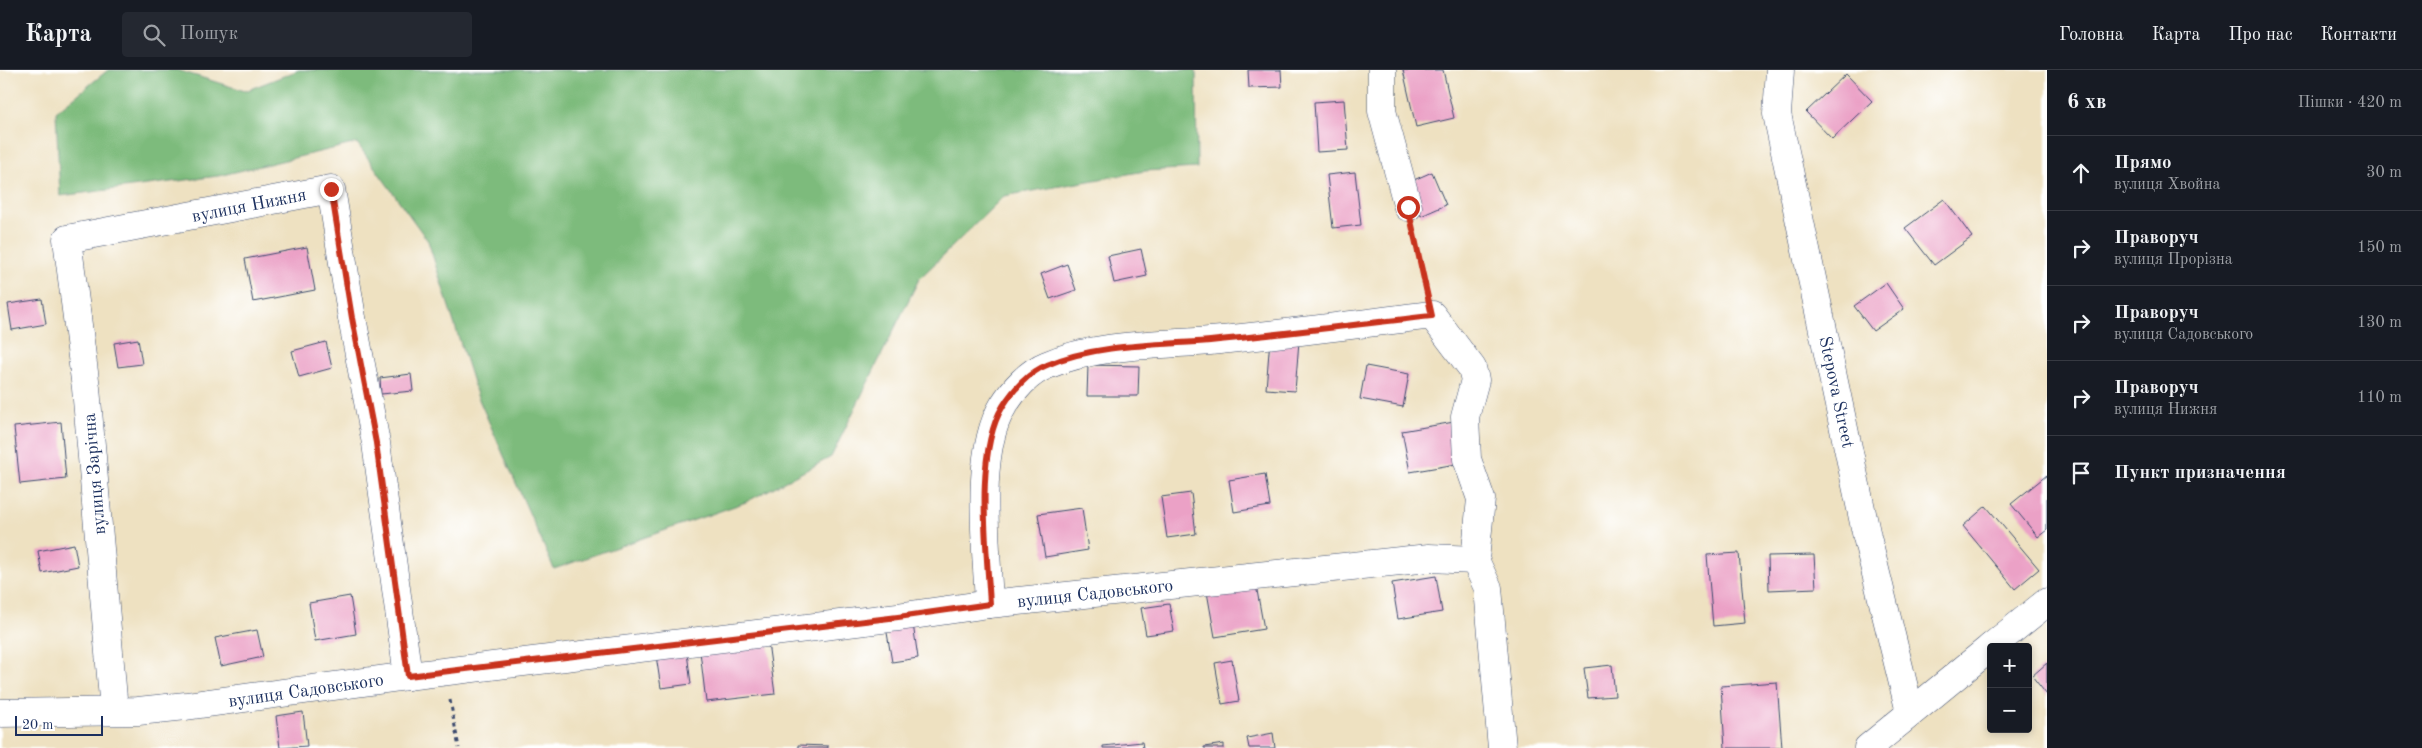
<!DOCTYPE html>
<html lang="uk">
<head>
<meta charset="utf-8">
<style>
  :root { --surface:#171b24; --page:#242831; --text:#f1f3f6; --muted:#9ea1a6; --line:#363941 }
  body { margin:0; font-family:"Old Standard TT",serif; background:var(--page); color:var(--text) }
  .controls { position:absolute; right:15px; bottom:15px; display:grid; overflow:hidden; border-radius:5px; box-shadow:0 2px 8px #0003 }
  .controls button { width:45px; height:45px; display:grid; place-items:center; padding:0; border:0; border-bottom:1px solid var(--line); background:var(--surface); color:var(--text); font:25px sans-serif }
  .scale { position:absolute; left:15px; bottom:12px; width:88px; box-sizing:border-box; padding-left:5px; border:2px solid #1b2f5e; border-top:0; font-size:14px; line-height:18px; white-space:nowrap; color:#1b2f5e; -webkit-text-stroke:4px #fff; paint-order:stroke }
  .stop { position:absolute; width:15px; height:15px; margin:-11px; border:4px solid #c8321e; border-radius:50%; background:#fff }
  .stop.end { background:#c8321e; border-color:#fff; box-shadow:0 1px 5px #0008 }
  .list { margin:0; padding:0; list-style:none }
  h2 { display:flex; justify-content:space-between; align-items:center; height:65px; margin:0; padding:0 20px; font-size:21px }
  h2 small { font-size:16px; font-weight:400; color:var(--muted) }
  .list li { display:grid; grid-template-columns:32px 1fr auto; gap:15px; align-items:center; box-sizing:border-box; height:75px; padding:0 20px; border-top:1px solid var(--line) }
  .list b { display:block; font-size:19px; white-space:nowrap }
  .list p { margin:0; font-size:16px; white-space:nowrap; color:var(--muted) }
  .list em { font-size:16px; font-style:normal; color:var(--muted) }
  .icon { flex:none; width:28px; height:28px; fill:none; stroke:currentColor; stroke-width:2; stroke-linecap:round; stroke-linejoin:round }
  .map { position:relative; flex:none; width:2047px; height:678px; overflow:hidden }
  header { display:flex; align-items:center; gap:30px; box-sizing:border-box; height:70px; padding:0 25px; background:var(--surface); border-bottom:1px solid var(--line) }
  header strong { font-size:24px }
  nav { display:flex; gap:28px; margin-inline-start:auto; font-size:18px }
  .search { width:350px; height:45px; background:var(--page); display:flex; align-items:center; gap:12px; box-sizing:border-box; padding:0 18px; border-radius:5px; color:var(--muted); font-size:19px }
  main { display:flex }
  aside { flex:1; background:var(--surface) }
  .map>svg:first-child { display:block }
  .forest { fill:#7dbb7b; stroke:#4c756c }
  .building { fill:#eba1c6 }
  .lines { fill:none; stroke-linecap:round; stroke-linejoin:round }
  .minor-casing { stroke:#3b4a6d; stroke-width:29 }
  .path { stroke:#3b4a6d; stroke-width:3; stroke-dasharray:4 4; stroke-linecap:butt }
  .minor { stroke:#fff; stroke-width:28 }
  .route { stroke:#c8321e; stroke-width:6 }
  .labels { text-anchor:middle; stroke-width:4; stroke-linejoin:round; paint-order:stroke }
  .street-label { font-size:18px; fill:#1b2f5e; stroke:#fff }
</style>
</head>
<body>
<header>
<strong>Карта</strong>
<div class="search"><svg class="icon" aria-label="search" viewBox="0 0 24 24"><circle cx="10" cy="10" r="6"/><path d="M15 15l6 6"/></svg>Пошук</div>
<nav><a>Головна</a><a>Карта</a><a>Про нас</a><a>Контакти</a></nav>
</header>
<main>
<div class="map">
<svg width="2047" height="678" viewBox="0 0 2047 678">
  <rect width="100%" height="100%" fill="#fff"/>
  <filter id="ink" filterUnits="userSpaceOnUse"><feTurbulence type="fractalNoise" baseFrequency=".02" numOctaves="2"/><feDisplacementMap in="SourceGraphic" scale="10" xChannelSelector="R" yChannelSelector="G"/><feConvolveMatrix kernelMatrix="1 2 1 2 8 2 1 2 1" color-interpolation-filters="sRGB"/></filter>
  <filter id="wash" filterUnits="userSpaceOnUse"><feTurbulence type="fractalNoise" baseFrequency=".0096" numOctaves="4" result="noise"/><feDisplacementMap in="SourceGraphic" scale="20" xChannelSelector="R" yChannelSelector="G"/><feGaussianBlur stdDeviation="1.12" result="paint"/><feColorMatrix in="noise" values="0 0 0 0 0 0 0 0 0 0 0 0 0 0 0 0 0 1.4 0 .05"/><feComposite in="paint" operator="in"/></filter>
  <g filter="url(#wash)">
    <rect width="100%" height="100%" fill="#eee1c1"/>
    <path class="forest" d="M108,0H177L245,21L299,0H1196L1197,98L1145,101L1004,126L919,209L831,387L746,432L554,499L477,325L428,171L357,73L218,106L60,126L56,42Z"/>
    <g id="blocks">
      <g class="building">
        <path d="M1248,0H1281L1282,17L1249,18Z"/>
        <path d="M1403,0H1443L1454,48L1416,57Z"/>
        <path d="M1846,4L1872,31L1832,69L1806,42Z"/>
        <path d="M1344,30L1348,80L1317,82L1314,32Z"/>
        <path d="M1355,102L1361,155L1333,158L1327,105Z"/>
        <path d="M1432,102L1446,135L1421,146L1407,113Z"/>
        <path d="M1944,129L1972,167L1934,195L1905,158Z"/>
        <path d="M307,177L315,220L253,232L245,189Z"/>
        <path d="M1141,179L1147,206L1114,213L1108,186Z"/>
        <path d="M1067,194L1076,220L1050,229L1041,204Z"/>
        <path d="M1886,213L1904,239L1873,261L1854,236Z"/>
        <path d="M42,229L46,254L12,260L8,234Z"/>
        <path d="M138,269L142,294L118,297L114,273Z"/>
        <path d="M1270,269L1299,271L1295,321L1266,319Z"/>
        <path d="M326,272L332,298L299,307L292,281Z"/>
        <path d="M1088,295L1139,296L1138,326H1087Z"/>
        <path d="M1366,296L1409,304L1403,337L1360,329Z"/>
        <path d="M411,304L413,321L381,324L380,308Z"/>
        <path d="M61,352L66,409L20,414L14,357Z"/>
        <path d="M1454,352L1462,393L1410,402L1402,361Z"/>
        <path d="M1265,404L1270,436L1234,442L1229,410Z"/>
        <path d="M2047,405V460L2038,467L2011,434Z"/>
        <path d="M1191,423L1196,464L1167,468L1161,427Z"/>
        <path d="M1986,436L2039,499L2015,519L1963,456Z"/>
        <path d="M1082,438L1088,480L1045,487L1038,444Z"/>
        <path d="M74,474L78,496L42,503L38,481Z"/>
        <path d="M1739,483L1745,553L1713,556L1707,485Z"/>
        <path d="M1814,485L1816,518L1769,520L1768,486Z"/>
        <path d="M1436,506L1442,542L1398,549L1392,513Z"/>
        <path d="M1256,515L1264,559L1215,567L1207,522Z"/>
        <path d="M350,526L356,564L315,571L309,533Z"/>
        <path d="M1169,534L1174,561L1146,565L1141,538Z"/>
        <path d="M912,547L918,588L892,592L885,551Z"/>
        <path d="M257,560L263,587L221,596L215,568Z"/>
        <path d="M767,565L775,624L706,632L699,573Z"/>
        <path d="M686,575L691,614L661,618L655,579Z"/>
        <path d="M1232,590L1239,631L1222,634L1215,593Z"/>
        <path d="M2047,593V625L2032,606Z"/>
        <path d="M1612,595L1615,626L1588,628L1584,598Z"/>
        <path d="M1777,612L1782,678H1725L1721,616Z"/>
        <path d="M303,642L307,676L280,678L276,646Z"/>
        <path d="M1273,663L1275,678H1249L1247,668Z"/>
        <path d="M1142,672L1143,678H1103V676Z"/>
        <path d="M1224,674V678H1204V677Z"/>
        <path d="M798,675L828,676V678H798Z"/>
      </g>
    </g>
  </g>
  <g filter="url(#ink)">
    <use href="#blocks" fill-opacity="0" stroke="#3b4a6d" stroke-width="1"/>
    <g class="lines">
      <defs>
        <g id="minor">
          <path d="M1382,0V41L1408,137"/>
          <path d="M1780,0L1777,44L1867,467L1910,642"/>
          <path d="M989,534C987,479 974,383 1003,336C1013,320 1029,302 1047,295C1095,274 1158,275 1210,271C1284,264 1358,254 1432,245L1472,298L1475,310L1465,347L1467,389L1481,429L1475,490L1488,518L1502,678"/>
          <path d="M1991,577L2047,532"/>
          <path d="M114,640L86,318L67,169L331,119L352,248L376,373L408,606"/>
          <path d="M0,643L138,641L186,636L408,606L898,547L989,534L1429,488L1475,490"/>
          <path d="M1868,678L1991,577"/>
        </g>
      </defs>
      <use href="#minor" class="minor-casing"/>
      <g class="path">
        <path d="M1414,165L1426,217"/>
        <path d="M450,630L459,678"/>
      </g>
      <use href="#minor" class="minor"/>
    </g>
  </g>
  <g class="lines" filter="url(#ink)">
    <path class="route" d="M331,119L352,248L376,373L408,606L898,547L990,534C987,479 974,383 1003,336C1013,320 1029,302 1047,295C1095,274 1158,275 1210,271C1284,264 1358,254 1432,246L1408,137"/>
  </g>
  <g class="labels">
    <g class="street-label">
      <text transform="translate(249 135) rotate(-11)" y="6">вулиця Нижня</text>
      <text transform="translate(1837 322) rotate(78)" y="6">Stepova Street</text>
      <text transform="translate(94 404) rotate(-95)" y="6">вулиця Зарічна</text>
      <text transform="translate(1095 523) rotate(-6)" y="6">вулиця Садовського</text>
      <text transform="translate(306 620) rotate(-8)" y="6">вулиця Садовського</text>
    </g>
  </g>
</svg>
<div class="controls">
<button>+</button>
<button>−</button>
</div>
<div class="scale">20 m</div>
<div class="stop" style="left:1408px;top:137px"></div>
<div class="stop end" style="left:331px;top:119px"></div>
</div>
<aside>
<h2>6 хв<small>Пішки · 420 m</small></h2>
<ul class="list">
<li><svg class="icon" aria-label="ahead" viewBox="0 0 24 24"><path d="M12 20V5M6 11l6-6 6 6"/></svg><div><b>Прямо</b><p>вулиця Хвойна</p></div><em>30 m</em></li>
<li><svg class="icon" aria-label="right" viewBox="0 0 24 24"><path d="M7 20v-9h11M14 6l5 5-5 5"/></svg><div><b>Праворуч</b><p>вулиця Прорізна</p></div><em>150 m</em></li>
<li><svg class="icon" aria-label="right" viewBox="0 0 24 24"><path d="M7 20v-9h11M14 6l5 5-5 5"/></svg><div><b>Праворуч</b><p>вулиця Садовського</p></div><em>130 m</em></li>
<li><svg class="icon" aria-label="right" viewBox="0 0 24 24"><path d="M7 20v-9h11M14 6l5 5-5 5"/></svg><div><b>Праворуч</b><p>вулиця Нижня</p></div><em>110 m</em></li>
<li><svg class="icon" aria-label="arrive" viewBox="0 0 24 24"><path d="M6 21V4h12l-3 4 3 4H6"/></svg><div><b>Пункт призначення</b></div></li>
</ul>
</aside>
</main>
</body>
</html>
